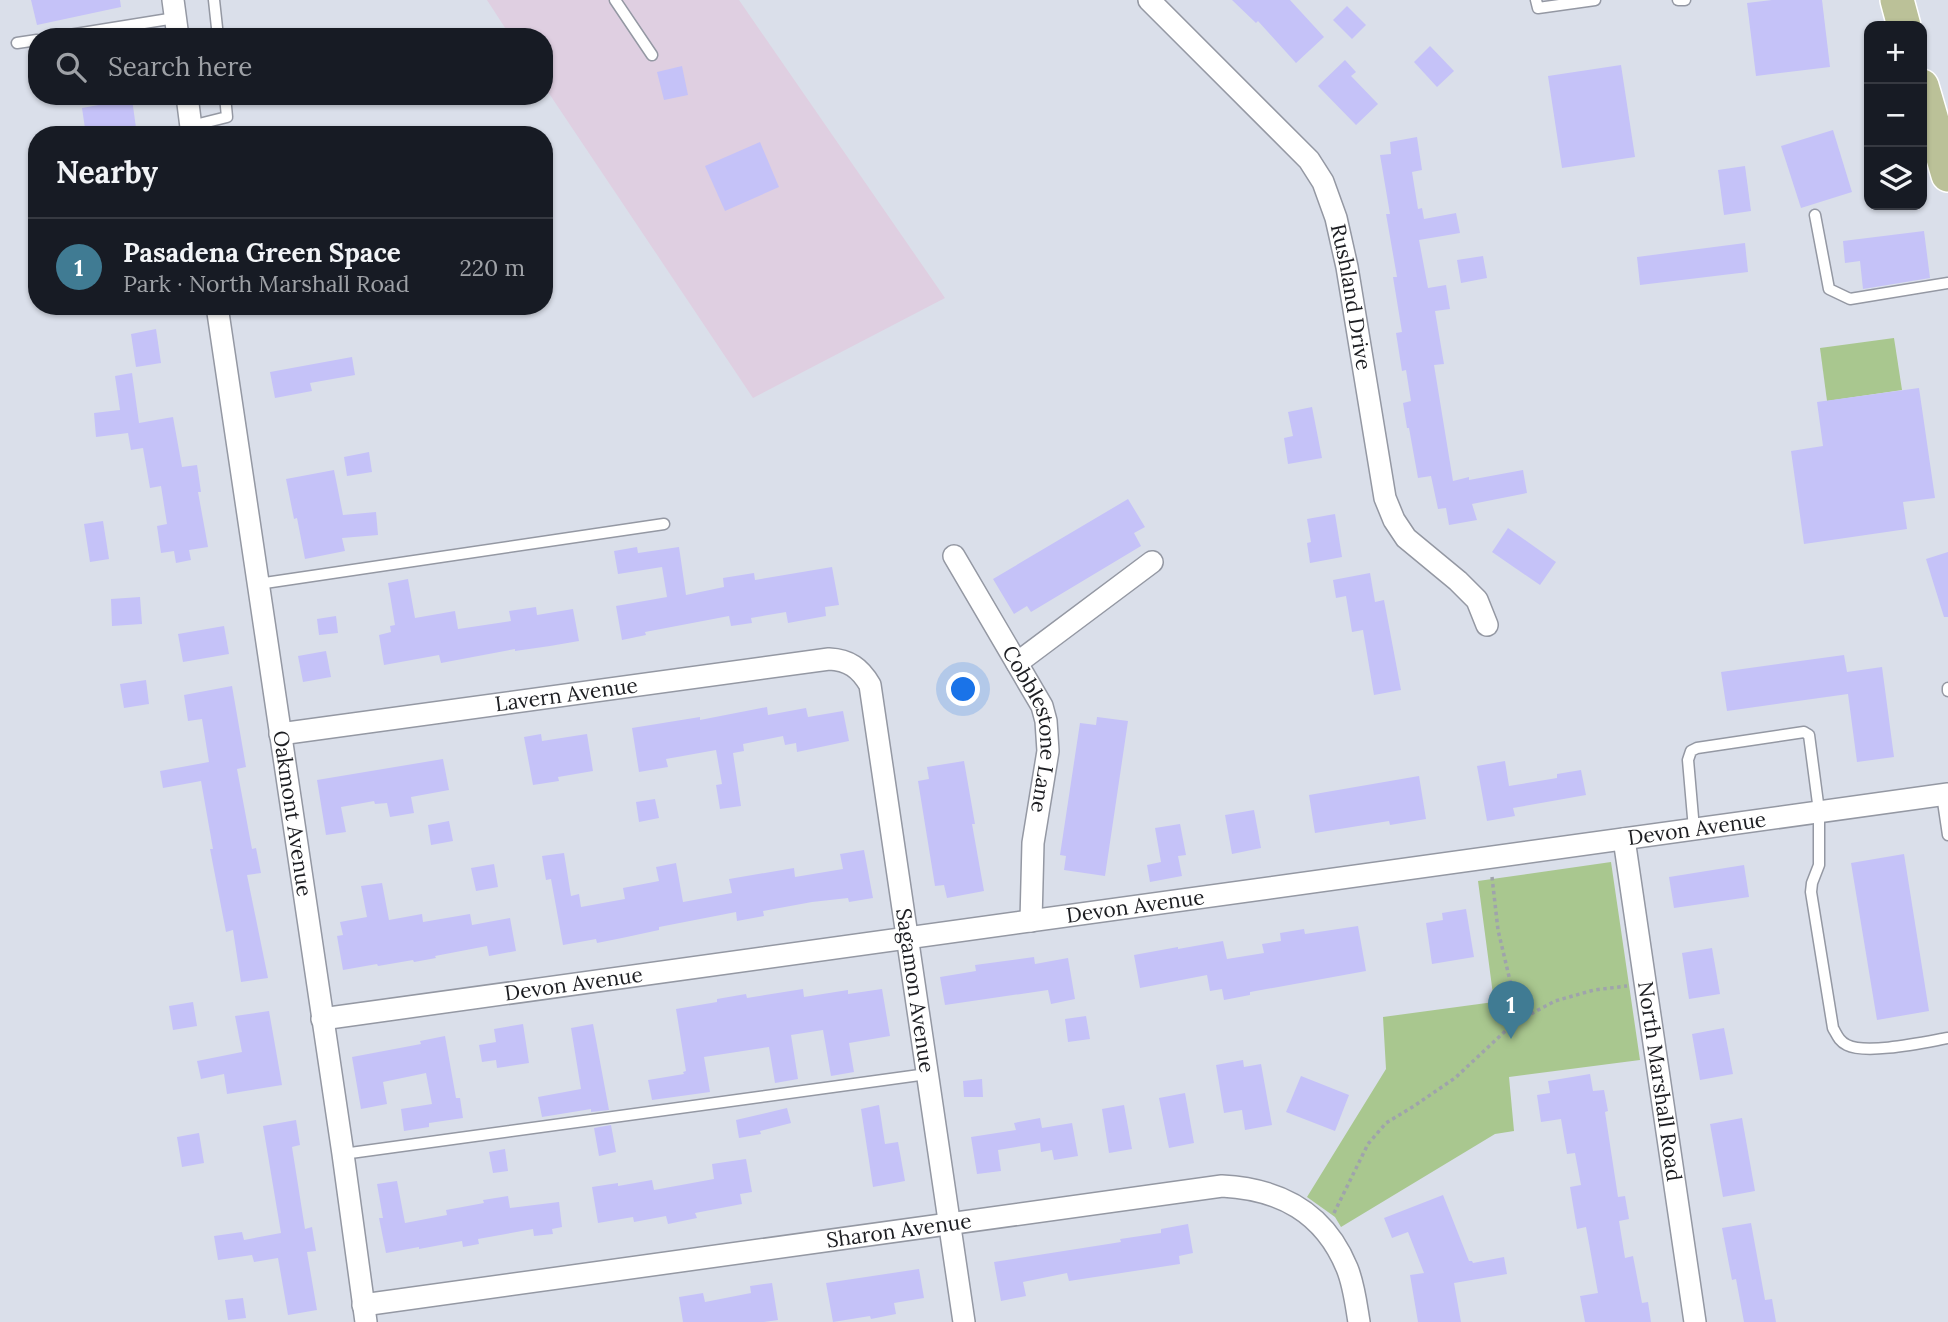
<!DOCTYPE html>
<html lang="en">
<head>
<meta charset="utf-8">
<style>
  :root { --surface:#171b24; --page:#242831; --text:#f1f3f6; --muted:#9ea1a6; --line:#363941; --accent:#407b93 }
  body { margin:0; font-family:Lora,serif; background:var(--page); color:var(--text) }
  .controls { position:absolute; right:21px; top:21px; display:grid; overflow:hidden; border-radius:14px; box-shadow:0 2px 5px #0004 }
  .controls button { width:63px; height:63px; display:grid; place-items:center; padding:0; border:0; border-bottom:2px solid var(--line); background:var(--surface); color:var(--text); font:35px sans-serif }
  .you { position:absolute; left:964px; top:690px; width:24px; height:24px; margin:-18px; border:5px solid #fff; border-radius:50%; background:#1a73e8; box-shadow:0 0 0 10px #1a73e833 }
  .badge { display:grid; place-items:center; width:46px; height:46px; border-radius:50%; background:var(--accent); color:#fff; font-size:23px; font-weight:700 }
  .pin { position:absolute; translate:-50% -58px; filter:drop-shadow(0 2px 4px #0008) }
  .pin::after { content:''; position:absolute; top:37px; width:24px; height:21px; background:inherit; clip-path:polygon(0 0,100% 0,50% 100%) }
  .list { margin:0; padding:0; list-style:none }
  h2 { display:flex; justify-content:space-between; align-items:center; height:91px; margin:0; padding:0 28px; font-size:30px }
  h2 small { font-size:23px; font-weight:400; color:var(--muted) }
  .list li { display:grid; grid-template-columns:46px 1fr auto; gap:21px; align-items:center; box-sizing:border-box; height:98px; padding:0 28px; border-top:2px solid var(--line) }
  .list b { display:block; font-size:26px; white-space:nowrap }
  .list p { margin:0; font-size:23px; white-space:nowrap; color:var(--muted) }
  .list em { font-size:23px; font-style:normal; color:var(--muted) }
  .icon { flex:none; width:38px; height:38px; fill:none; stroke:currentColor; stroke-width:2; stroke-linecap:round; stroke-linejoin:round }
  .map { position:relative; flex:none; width:1948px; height:1322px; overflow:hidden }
  .search { position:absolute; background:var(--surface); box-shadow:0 2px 5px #0004; left:28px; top:28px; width:525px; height:77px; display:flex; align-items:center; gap:18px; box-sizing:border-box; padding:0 24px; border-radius:28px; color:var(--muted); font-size:26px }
  .panel { position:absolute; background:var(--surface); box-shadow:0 2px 5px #0004; left:28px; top:126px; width:525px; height:189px; border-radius:28px }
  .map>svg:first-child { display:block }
  .industrial { fill:#dfcfe1 }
  .green { fill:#a9c78f }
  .building { fill:#c5c2f8 }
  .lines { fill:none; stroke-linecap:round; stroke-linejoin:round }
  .service-casing { stroke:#9498a3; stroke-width:13 }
  .minor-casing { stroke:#9498a3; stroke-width:24 }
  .primary-casing { stroke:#fff; stroke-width:36 }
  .path { stroke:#9fa3ac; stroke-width:3.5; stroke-dasharray:3.5 3.5; stroke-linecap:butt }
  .service { stroke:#fff; stroke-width:10 }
  .minor { stroke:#fff; stroke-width:21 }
  .primary { stroke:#bbc198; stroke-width:33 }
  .labels { text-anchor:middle; stroke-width:5; stroke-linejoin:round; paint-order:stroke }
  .street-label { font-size:21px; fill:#1c1d21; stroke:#dadfea }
</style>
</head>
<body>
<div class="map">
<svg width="1948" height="1322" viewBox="0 0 1948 1322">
  <rect width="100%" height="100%" fill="#dadfea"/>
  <path class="industrial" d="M487,0H739L945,298L753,398L544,86V37H511Z"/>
  <g class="green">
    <path d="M1894,338L1902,390L1827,401L1820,348Z"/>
    <path d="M1611,862L1640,1060L1509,1077L1514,1131L1495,1134L1341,1227L1335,1217L1307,1197L1386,1069L1383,1017L1494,1002L1478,881Z"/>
  </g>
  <g class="building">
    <path d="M31,0H120L121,7L37,25Z"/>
    <path d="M1232,0H1290L1324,37L1296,63L1258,21L1256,23Z"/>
    <path d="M1772,0H1822L1830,67L1756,76L1747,3Z"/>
    <path d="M1347,6L1366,25L1352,39L1333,20Z"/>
    <path d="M1430,46L1454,71L1437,87L1414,62Z"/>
    <path d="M1345,60L1356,72L1351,76L1378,104L1356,125L1318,86Z"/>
    <path d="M1621,65L1635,157L1562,168L1548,76Z"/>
    <path d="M682,66L688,95L664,100L657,72Z"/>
    <path d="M132,99L137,135H86L82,108Z"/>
    <path d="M1833,130L1852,192L1801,208L1781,146Z"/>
    <path d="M1417,137L1422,170L1412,172L1418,209L1422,208L1424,219L1456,213L1460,233L1419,240L1428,288L1446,285L1450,309L1435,311L1444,364L1434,365L1453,481L1469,477V480L1523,470L1527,493L1472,504L1477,520L1449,525L1446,508L1438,509L1431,476L1418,478L1409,428H1407L1403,403L1411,401L1406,370L1402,371L1396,333L1402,332L1393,277H1397L1386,214H1390L1380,155L1391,154L1390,142Z"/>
    <path d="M760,142L779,187L725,211L705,166Z"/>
    <path d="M1745,166L1751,211L1724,215L1718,170Z"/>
    <path d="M1924,231L1930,278L1863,289L1860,261L1845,263L1843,241Z"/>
    <path d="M1745,243L1748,272L1640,285L1637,257Z"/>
    <path d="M1483,256L1487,278L1461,283L1457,260Z"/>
    <path d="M156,329L161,363L136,367L131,334Z"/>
    <path d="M352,357L355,375L310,383L312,391L275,398L270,372Z"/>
    <path d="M132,373L139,423L173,417L182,467L197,465L201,492H198L208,547L189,550L191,560L176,563L174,551L161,553L157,526L167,524L161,486L150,488L143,448L131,450L128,433L96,437L94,413L120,410L115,376Z"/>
    <path d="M1919,388L1935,498L1903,502L1907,529L1804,544L1791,451L1823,446L1817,402Z"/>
    <path d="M1312,407L1322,458L1288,464L1284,438L1293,436L1288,412Z"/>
    <path d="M369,452L372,472L347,476L344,457Z"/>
    <path d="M334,470L343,515L376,512L378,535L342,538L345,551L305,559L297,518L294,519L286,479Z"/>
    <path d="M1128,499L1145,527L1134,533L1141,546L1031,612L1027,606L1014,614L993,579Z"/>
    <path d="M1335,514L1342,557L1310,563L1307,543L1311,542L1307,519Z"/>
    <path d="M103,521L109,559L90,562L84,524Z"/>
    <path d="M1508,528L1556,562L1540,585L1492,552Z"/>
    <path d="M637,547L638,553L679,547L686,595L724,587L723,578L754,573L755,580L832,567L839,605L825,607L826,616L788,623L786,612L751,618L752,623L731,626L729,616L645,632L646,635L622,640L616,606L667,597L662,567L618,574L614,551Z"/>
    <path d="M1948,552V617H1944L1926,559Z"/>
    <path d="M1370,573L1375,602L1384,600L1401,690L1374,695L1363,630L1352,632L1346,596L1336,598L1333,580Z"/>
    <path d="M408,579L415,618L455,611L458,629L511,621L509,611L536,607L537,615L573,609L579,641L550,646L515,651V649L441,663L439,655L384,665L379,635L391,632L390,626L395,625L388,583Z"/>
    <path d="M140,597L142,624L112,626L111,599Z"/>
    <path d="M336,616L338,633L319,635L317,619Z"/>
    <path d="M224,626L229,654L183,662L178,634Z"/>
    <path d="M326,651L331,677L303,682L298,656Z"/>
    <path d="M1844,655L1847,672L1882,667L1894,757L1857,762L1848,694L1727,711L1721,672Z"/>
    <path d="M146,680L149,704L124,708L120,684Z"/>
    <path d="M232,686L246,767L237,769L252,849L256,848L261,873L247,875L268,978L241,982L233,930L226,932L210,849H213L201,781L163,788L160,771L209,762L202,719L188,721L184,695Z"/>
    <path d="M767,707L768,715L806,708L808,717L843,711L849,741L797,752L796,743L785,745L783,736L743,744L744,751L733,753L741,806L720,809L716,785L722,784L716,750L666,759L668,767L639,772L632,728L700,717V720Z"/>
    <path d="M1097,717L1128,721L1105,876L1064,870L1066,856L1060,855L1080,723L1096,725Z"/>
    <path d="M541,734L542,741L587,734L593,771L558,777L559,781L533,785L524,737Z"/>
    <path d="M443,759L449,790L411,797L414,813L390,817L387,803L375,804L374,801L341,807L346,832L326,835L317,780Z"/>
    <path d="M964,761L975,824H972L984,891L947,898L944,885L935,886L918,781L929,779L927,767Z"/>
    <path d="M1505,761L1509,786L1557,778V774L1581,770L1586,795L1513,808L1515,816L1487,821L1477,766Z"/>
    <path d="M1419,776L1426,819L1390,825L1389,821L1315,833L1309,795Z"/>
    <path d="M655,799L659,818L639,822L636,802Z"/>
    <path d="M1254,810L1261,848L1232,854L1225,815Z"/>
    <path d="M449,821L453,841L431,845L428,825Z"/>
    <path d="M1180,824L1186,855L1178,856L1182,876L1150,882L1147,865L1161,862L1155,828Z"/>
    <path d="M864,850L873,898L849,902L848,898L812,902L763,911L764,916L737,921L736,912L659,927V930L622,938L597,943L596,939L563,945L551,879L546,880L542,856L564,853L571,896L579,894L581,907L625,899L623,888L659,881L656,867L676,863L683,902L732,893L729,879L794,868L795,877L843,869L840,854Z"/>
    <path d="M1904,854L1929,1011L1877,1020L1851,863Z"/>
    <path d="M494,864L498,887L476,891L471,868Z"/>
    <path d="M1744,865L1749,897L1674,908L1669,877Z"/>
    <path d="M382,883L389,920L422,914L423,922L470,914L472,925L510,918L516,951L489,956L487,946L435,956L436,958L414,962L413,960L378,966L377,964L343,970L337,936L343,935L340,922L367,917L361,886Z"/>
    <path d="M1466,909L1474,957L1432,964L1426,923L1443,920L1442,913Z"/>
    <path d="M1358,926L1366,971L1250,992V995L1224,1000L1222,989L1210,991L1207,975L1140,988L1134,955L1178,947V949L1223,941L1227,959L1264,953L1262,944L1281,941L1280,933L1304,929L1305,934Z"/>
    <path d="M1712,948L1720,994L1689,999L1682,953Z"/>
    <path d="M1034,957L1035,964L1068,958L1075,999L1051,1004L1048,990L945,1005L940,977L976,971L975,965Z"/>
    <path d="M803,989L804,997L848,990V994L882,989L890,1036L849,1043L854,1072L831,1076L823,1030L791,1035L798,1079L775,1083L769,1047L704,1057L710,1092L652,1100L648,1080L684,1074L683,1072L686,1071L676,1009L717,1002V999L746,994L747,998Z"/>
    <path d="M193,1002L197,1026L173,1030L169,1006Z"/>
    <path d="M269,1011L282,1085L227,1094L224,1074L201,1079L197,1061L242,1052L235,1016Z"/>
    <path d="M1086,1016L1090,1039L1068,1042L1065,1019Z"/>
    <path d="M523,1024L529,1063L497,1068L496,1060L482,1062L479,1045L496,1042L494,1029Z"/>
    <path d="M593,1024L609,1110L591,1112V1109L542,1117L538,1097L581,1089L571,1028Z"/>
    <path d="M1724,1028L1733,1074L1700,1080L1692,1034Z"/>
    <path d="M445,1036L456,1098H460L463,1118L429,1123V1127L404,1131L401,1109L432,1104L426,1073L383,1082L387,1104L361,1109L352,1057L421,1044L420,1041Z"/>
    <path d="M1243,1060L1244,1067L1261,1064L1272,1125L1245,1130L1242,1110L1224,1113L1216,1065Z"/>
    <path d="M1590,1074L1593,1091L1604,1090L1608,1111L1605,1112L1618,1197L1625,1196L1629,1219L1619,1221L1625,1258L1633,1256L1642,1303L1648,1302L1651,1322H1585L1580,1296L1598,1293L1586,1227L1577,1229L1570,1187L1581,1185L1575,1153L1567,1154L1561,1119L1541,1122L1537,1095L1550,1093L1548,1081Z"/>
    <path d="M1301,1076L1349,1095L1335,1131L1286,1112Z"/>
    <path d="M982,1079L983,1097H964L963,1081Z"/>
    <path d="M1185,1093L1194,1143L1169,1148L1159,1098Z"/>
    <path d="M879,1105L885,1144L898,1142L905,1181L873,1187L861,1109Z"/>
    <path d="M1124,1105L1132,1149L1109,1153L1102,1109Z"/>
    <path d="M787,1108L791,1123L760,1131L761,1134L739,1138L736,1120Z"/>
    <path d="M1040,1118L1042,1128L1072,1123L1078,1156L1054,1160L1052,1150L1041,1152L1040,1143L998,1150L1001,1171L977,1174L971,1137L1016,1130L1014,1123Z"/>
    <path d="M1742,1118L1755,1191L1723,1197L1710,1124Z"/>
    <path d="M296,1120L300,1145L292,1147L305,1229L312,1227L316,1251L307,1252L317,1310L288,1315L278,1258L254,1262L252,1255L218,1260L214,1236L242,1232L244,1240L281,1233L263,1126Z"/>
    <path d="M611,1125L616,1152L599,1156L594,1128Z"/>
    <path d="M199,1133L204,1163L182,1167L177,1137Z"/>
    <path d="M505,1149L508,1171L493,1173L489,1152Z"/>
    <path d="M746,1159L752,1192L740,1194L742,1204L695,1213L697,1218L668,1224L666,1216L634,1222L633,1217L598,1223L592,1187L618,1183V1186L652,1180L654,1190L714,1179L712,1164Z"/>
    <path d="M397,1181L405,1223L447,1215L446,1210L484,1203L483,1200L508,1196L510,1208L559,1202L562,1227L552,1229L553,1234L534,1236L533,1229L478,1239L479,1244L463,1247L462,1241L419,1249V1247L386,1253L379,1218H383L377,1184Z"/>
    <path d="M1443,1195L1469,1261H1472L1473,1263L1504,1257L1507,1274L1454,1283L1461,1322H1418L1410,1275L1424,1273L1408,1232L1392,1238L1384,1218Z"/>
    <path d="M1751,1223L1765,1300L1772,1299L1776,1322H1744L1736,1279L1732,1280L1722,1228Z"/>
    <path d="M1188,1224L1193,1253L1179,1256L1180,1264L1069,1281L1067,1273L1023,1282L1026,1296L1001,1301L994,1262L1121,1242L1120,1239L1161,1233V1229Z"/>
    <path d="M919,1269L924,1298L894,1303L896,1314L871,1319L870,1316L833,1322L826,1283Z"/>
    <path d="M772,1283L778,1320L764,1322H683L679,1297L703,1293L705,1302L751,1293L750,1286Z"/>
    <path d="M243,1298L246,1318L228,1320L225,1300Z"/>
  </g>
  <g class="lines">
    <defs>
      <g id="service">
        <path d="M214,0L218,37"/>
        <path d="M615,0L652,55"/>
        <path d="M1536,0L1538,8L1595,0"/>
        <path d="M1678,0H1685"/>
        <path d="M57,37L175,18"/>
        <path d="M17,43L37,40"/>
        <path d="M191,126L227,117L225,96"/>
        <path d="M1815,215L1829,289L1850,299L1948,283"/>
        <path d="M258,584L664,524"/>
        <path d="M1948,688V691"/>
        <path d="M1942,795L1948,835"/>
        <path d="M1694,829L1688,760L1691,751L1697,748L1804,732L1809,735L1819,811V865L1812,883L1811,892L1833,1028C1837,1035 1839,1041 1847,1045C1867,1055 1925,1042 1948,1038"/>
        <path d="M343,1154L927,1074"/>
      </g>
      <g id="minor">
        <path d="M173,0L178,37"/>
        <path id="s1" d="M1149,0L1309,160L1323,182L1336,218L1347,267L1385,498L1394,520L1406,538L1458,581L1477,600L1487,625"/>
        <path d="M187,96L192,135"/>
        <path id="s2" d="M217,306L343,1154L366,1322"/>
        <path id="s3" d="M954,556L1042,706L1046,721L1048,751L1033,843L1031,921"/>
        <path d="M1017,663L1152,562"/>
        <path id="s4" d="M280,734L829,659C849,660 860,668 870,685L964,1322"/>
        <path id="s5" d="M1624,839L1695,1322"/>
        <path id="s6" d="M322,1019L1948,794"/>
        <path id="s7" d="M363,1305L1222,1186C1280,1189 1324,1212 1347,1268C1354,1285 1356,1304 1359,1322"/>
      </g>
      <g id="primary">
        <path d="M1897,0L1904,26"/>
        <path d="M1922,86L1948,175"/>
      </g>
    </defs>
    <use href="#service" class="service-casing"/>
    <use href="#minor" class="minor-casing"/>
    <use href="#primary" class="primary-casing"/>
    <g class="path">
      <path d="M1492,877L1498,930L1512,989L1514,1023"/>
      <path d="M1334,1213L1368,1144L1386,1123L1414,1106L1455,1078L1514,1023L1555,1001L1594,990L1627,986"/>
    </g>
    <use href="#service" class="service"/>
    <use href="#minor" class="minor"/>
    <use href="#primary" class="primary"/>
  </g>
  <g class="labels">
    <g class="street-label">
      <text dy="7" stroke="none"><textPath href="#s1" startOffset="371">Rushland Drive</textPath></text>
      <text dy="7" stroke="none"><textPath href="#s4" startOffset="289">Lavern Avenue</textPath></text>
      <text dy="7" stroke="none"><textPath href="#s3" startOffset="194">Cobblestone Lane</textPath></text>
      <text dy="7" stroke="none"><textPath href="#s2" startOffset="513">Oakmont Avenue</textPath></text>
      <text dy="7" stroke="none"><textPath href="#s6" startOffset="1388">Devon Avenue</textPath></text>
      <text dy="7" stroke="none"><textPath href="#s6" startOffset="821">Devon Avenue</textPath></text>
      <text dy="7" stroke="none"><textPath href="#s6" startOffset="254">Devon Avenue</textPath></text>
      <text dy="7" stroke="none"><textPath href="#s4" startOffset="914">Sagamon Avenue</textPath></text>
      <text dy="7" stroke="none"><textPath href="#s5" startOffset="245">North Marshall Road</textPath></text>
      <text dy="7" stroke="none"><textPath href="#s7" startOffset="541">Sharon Avenue</textPath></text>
    </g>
  </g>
</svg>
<div class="controls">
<button>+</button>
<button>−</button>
<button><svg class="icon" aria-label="layers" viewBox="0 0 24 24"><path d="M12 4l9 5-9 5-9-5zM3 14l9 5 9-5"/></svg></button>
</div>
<div class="you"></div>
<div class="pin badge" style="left:1511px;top:1039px">1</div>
<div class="search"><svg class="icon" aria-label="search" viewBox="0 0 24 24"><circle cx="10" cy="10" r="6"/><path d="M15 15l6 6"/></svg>Search here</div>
<section class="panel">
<h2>Nearby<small></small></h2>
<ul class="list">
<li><span class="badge">1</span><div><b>Pasadena Green Space</b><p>Park · North Marshall Road</p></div><em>220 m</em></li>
</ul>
</section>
</div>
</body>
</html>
